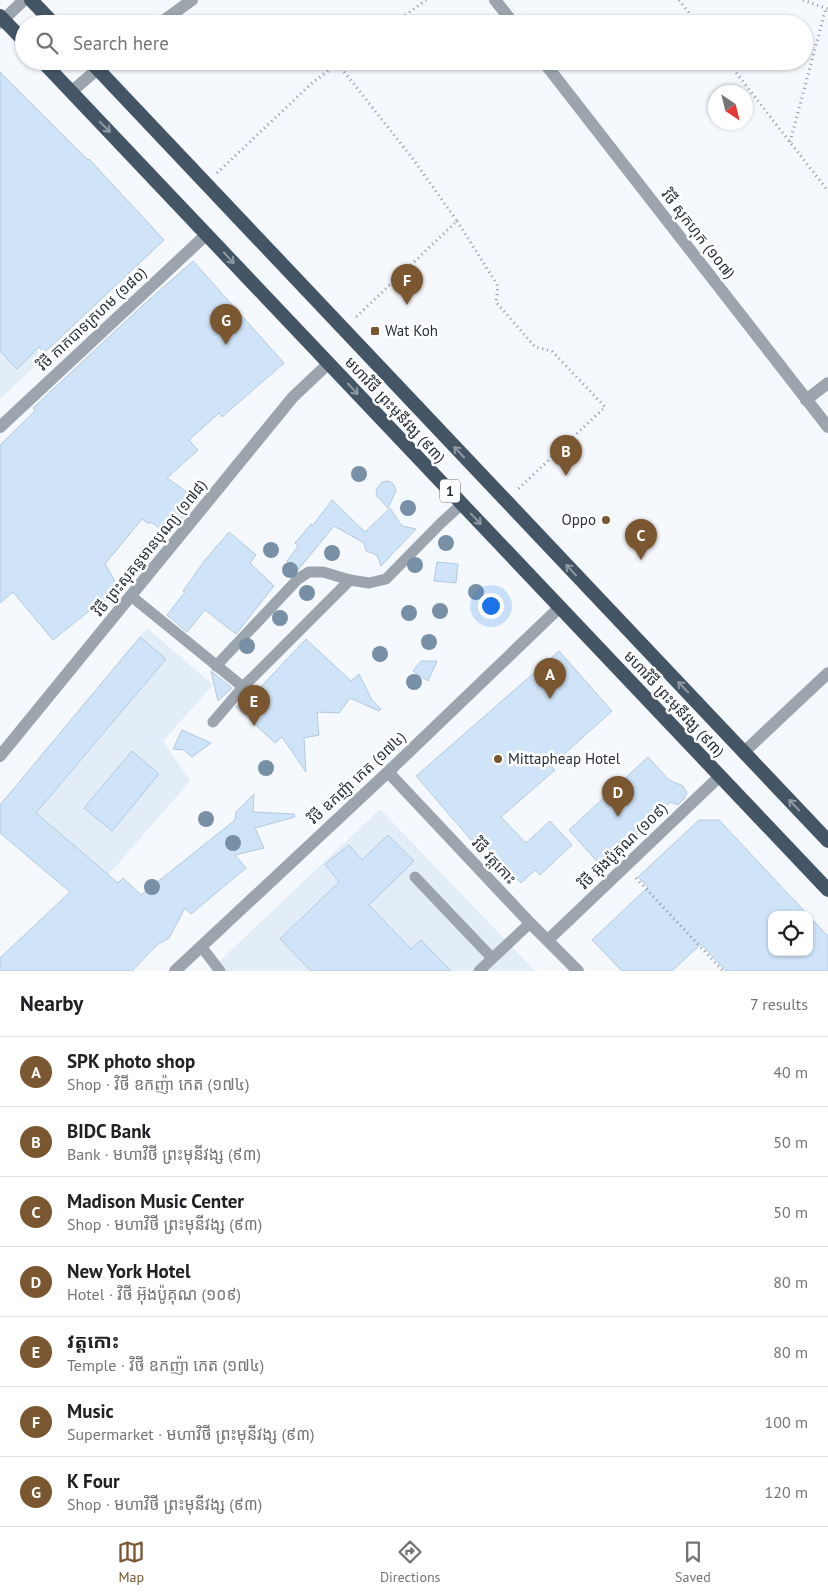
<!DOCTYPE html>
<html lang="en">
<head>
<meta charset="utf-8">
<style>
  :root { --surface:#fff; --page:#f2f2f2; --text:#202124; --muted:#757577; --line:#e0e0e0; --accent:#7a5730 }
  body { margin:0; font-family:"PT Sans","Noto Sans Khmer",sans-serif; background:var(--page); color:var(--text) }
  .controls { position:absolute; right:15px; bottom:15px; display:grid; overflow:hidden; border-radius:10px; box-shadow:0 1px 4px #0004 }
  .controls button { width:45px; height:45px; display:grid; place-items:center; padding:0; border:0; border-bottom:1px solid var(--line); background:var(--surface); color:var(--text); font:25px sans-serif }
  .compass { position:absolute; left:708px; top:85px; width:45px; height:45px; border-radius:50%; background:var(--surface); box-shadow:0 1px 4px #0004; rotate:145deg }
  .you { position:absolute; left:490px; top:605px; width:18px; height:18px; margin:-12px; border:4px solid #fff; border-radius:50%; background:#1a73e8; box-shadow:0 0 0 8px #1a73e833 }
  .badge { display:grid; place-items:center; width:32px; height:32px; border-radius:50%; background:var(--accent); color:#fff; font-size:16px; font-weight:700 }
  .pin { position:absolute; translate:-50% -41px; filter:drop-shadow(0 1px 2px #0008) }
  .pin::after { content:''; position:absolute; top:26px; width:18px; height:15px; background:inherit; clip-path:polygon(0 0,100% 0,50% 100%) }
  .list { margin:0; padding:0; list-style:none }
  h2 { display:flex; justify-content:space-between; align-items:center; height:65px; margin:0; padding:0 20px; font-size:21px }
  h2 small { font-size:16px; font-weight:400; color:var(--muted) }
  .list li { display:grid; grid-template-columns:32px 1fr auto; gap:15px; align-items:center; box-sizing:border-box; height:70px; padding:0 20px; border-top:1px solid var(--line) }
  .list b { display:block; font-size:19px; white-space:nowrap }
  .list p { margin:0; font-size:16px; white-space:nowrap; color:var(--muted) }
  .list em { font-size:16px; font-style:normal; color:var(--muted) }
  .icon { flex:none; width:28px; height:28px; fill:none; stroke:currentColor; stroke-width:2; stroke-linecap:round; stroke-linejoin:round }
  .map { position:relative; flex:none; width:828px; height:971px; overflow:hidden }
  .search { position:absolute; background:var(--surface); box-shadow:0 1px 4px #0004; left:15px; right:15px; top:15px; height:55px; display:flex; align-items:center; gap:12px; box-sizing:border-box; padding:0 18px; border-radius:28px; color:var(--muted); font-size:19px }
  .sheet { height:555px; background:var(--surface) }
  nav { display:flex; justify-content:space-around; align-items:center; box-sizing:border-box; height:70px; border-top:1px solid var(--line); background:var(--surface); font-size:14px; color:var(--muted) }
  nav a { display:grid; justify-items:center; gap:2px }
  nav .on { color:var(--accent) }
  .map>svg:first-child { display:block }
  .built { fill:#e2edf8 }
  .building { fill:#cfe4f8; stroke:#b4c9dd }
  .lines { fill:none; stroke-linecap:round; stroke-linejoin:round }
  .path { stroke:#8f959c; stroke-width:3; stroke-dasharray:1 4; stroke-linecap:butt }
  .service { stroke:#9ca5ae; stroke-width:11 }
  .minor { stroke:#9ca5ae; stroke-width:12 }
  .tertiary { stroke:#9ca5ae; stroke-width:12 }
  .trunk { stroke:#445565; stroke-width:14 }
  .tree { fill:#7790a5 }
  .oneway { stroke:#8f99a3 }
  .poi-dot { fill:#7a5730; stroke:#fff; stroke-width:2 }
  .labels { text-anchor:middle; stroke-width:5; stroke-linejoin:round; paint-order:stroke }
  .shield { fill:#fff; stroke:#686d73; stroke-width:1 }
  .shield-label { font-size:14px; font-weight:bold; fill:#272f37 }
  .street-label { font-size:15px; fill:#272f37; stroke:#fff }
  .poi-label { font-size:15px; fill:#272f37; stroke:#fff; text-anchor:start }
</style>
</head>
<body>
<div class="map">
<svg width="828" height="971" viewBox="0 0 828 971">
  <rect width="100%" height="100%" fill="#f5f9fe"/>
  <g class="built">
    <path d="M0,312L44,358L0,399Z"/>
    <path d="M147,628L213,685L163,741L190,781L84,903L0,805Z"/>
    <path d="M380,809L535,971H209Z"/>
  </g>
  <g class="building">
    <path d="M0,72L88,160L89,159L164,240L44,353L39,347L17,369L0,351Z"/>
    <path d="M193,261L284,363L222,417L219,413L189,440L198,450L167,478L197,499L169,535L151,522L149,524L142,519L105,564L121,591L94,607L53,640L13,592L0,603V445L35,411L33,408L142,306Z"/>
    <path d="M389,481L394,485L396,491L388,508L377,496L376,490L382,482Z"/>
    <path d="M332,500L365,532L390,508L402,526L416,529L381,566L377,555L366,551L364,543L334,526L298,570L287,561L298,546L295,543L311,524L313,525Z"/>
    <path d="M229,532L256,555L250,563L274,586L236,634L205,610L187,632L167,615L185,592L183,591L205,560Z"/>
    <path d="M437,562L458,564L456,583L434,581Z"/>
    <path d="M140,637L166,659L36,813L118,883L123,878L141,895L235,820L236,812L254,794L253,812L294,814L295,817L255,828L264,848L235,855L246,868L191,914L185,908L169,938L158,944L132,971H0V958L70,892L0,833V805Z"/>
    <path d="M306,639L351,681L359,674L372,700L381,709L379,711L350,698L339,713L317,712L319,735L304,738L306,772L282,737L275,743L236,707L255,686L257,691Z"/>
    <path d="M559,651L612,711L551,766L555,770L501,817L526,843L550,821L572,845L540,875L535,870L521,883L478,837L472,841L416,776Z"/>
    <path d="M421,661H437L428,681L413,671Z"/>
    <path d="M211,671L232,688L218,701Z"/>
    <path d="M182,730L211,743L192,757L184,750L173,749Z"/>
    <path d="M132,751L159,774L112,831L84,808Z"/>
    <path d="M648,757L669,780L683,786L687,793L684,799L678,805L670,802L602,867L569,830Z"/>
    <path d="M699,820H719L808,915H772V952H809V916L828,936V971H726L701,944L672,971H622L592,940L648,887L638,877Z"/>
    <path d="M388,835L414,861L369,905L411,949L421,940L451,971H311L280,939L339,882L325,864L349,845L362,860Z"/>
  </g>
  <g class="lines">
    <g class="path">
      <path d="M679,0L698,24"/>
      <path d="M803,0L828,9"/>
      <path d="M393,24L426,0"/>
      <path d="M727,61L828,191"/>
      <path d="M338,64L413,159L457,221L356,317"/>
      <path d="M790,142L826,8"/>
      <path d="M217,173L311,84L341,61"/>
      <path d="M457,221L498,286L496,302L535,347L552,351L605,407L517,490"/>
      <path d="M636,878L723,971"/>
    </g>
    <g class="service">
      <path d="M131,596L243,687L350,580L369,583L386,579L441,523L462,504"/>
      <path d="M216,666L298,579L309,572H323L350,580"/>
      <path d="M213,722L243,687"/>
      <path d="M415,877L492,958"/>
      <path d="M201,946L220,971"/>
      <path d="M479,971L530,923"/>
    </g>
    <g class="minor">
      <path d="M806,400L828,383"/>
      <path d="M0,427L207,234"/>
      <path d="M388,772L530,923L578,971"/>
      <path d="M548,940L720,776"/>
      <path d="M175,971L388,772L560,607"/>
    </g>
    <g class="tertiary">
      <path d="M495,0L514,24"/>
      <path d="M0,23L24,0"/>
      <path d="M159,24L192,0"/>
      <path d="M543,61L828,427"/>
      <path d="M71,92L107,61"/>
      <path d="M744,752L828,673"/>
      <path d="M0,756L293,397L329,363"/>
    </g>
    <g class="trunk">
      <path d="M31,0L54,24"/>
      <path d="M0,16L24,41"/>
      <path d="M42,61L828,890"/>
      <path d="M90,61L828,841"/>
    </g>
  </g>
  <g class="tree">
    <circle cx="359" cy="474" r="8"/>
    <circle cx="408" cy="508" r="8"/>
    <circle cx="446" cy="543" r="8"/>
    <circle cx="271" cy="550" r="8"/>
    <circle cx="332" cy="553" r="8"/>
    <circle cx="415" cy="565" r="8"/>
    <circle cx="290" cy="570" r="8"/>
    <circle cx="476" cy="592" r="8"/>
    <circle cx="307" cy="593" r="8"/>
    <circle cx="440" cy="611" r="8"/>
    <circle cx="409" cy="613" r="8"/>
    <circle cx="280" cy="618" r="8"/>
    <circle cx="429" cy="642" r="8"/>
    <circle cx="247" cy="646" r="8"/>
    <circle cx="380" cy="654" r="8"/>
    <circle cx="414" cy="682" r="8"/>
    <circle cx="266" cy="768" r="8"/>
    <circle cx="206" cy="819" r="8"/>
    <circle cx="233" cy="843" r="8"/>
    <circle cx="152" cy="887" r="8"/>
  </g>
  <defs><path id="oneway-shaft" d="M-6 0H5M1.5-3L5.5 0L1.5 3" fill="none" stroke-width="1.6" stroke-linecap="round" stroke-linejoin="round" transform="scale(1.25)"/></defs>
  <g class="oneway">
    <use href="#oneway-shaft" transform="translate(105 127) rotate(46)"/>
    <use href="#oneway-shaft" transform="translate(229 258) rotate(47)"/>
    <use href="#oneway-shaft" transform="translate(353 389) rotate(47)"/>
    <use href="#oneway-shaft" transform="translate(459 452) rotate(-133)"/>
    <use href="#oneway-shaft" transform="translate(476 519) rotate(46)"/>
    <use href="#oneway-shaft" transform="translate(571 570) rotate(-133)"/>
    <use href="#oneway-shaft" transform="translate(683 687) rotate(-133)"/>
    <use href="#oneway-shaft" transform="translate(794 805) rotate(-133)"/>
  </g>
  <g class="poi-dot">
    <rect x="370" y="326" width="10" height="10" rx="2.5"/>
    <circle cx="606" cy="520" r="5"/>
    <circle cx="498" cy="759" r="5"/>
  </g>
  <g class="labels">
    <rect class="shield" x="440" y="479.5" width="20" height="23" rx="4"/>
    <g class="shield-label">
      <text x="450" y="496">1</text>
    </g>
    <g class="street-label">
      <text transform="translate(698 234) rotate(52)" y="5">វិថី សុកហុក (១០៧)</text>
      <text transform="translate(92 319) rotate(-43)" y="5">វិថី កាកបាទក្រហម (១៨០)</text>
      <text transform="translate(395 410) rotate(47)" y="5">មហាវិថី ព្រះមុនីវង្ស (៩៣)</text>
      <text transform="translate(150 548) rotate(-51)" y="5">វិថី ព្រះសុគន្ធមានបុណ្យ (១៧៨)</text>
      <text transform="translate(674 704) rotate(47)" y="5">មហាវិថី ព្រះមុនីវង្ស (៩៣)</text>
      <text transform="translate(357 778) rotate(-43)" y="5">វិថី ឧកញ៉ា កេត (១៧៤)</text>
      <text transform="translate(623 846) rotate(-44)" y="5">វិថី អ៊ុងប៉ូគុណ (១០៩)</text>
      <text transform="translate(494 861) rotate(47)" y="5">វិថី វត្តកោះ</text>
    </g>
    <g class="poi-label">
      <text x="385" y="336">Wat Koh</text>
      <text x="596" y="525" text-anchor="end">Oppo</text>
      <text x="508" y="764">Mittapheap Hotel</text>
    </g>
  </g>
</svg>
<div class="controls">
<button><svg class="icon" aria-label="locate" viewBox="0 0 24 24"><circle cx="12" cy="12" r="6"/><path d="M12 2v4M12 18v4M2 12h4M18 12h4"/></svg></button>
</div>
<svg class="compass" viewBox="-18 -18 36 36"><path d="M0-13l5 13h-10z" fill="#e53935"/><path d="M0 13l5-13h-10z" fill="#757577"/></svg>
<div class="you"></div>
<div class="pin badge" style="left:550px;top:699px">A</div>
<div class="pin badge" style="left:566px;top:476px">B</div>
<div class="pin badge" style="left:641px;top:560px">C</div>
<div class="pin badge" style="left:618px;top:817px">D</div>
<div class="pin badge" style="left:254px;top:726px">E</div>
<div class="pin badge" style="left:407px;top:305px">F</div>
<div class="pin badge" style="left:226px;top:345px">G</div>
<div class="search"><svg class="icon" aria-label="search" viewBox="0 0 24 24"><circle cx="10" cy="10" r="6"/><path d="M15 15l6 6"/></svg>Search here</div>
</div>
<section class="sheet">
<h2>Nearby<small>7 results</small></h2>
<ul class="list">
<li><span class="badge">A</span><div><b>SPK photo shop</b><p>Shop · វិថី ឧកញ៉ា កេត (១៧៤)</p></div><em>40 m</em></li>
<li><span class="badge">B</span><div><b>BIDC Bank</b><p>Bank · មហាវិថី ព្រះមុនីវង្ស (៩៣)</p></div><em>50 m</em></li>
<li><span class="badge">C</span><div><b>Madison Music Center</b><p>Shop · មហាវិថី ព្រះមុនីវង្ស (៩៣)</p></div><em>50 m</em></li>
<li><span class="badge">D</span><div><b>New York Hotel</b><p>Hotel · វិថី អ៊ុងប៉ូគុណ (១០៩)</p></div><em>80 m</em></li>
<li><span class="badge">E</span><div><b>វត្តកោះ</b><p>Temple · វិថី ឧកញ៉ា កេត (១៧៤)</p></div><em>80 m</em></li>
<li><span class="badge">F</span><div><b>Music</b><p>Supermarket · មហាវិថី ព្រះមុនីវង្ស (៩៣)</p></div><em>100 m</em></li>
<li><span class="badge">G</span><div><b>K Four</b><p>Shop · មហាវិថី ព្រះមុនីវង្ស (៩៣)</p></div><em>120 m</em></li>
</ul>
</section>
<nav>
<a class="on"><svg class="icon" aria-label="map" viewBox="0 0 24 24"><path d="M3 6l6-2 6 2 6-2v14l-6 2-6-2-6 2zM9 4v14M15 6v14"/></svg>Map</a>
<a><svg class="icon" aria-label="directions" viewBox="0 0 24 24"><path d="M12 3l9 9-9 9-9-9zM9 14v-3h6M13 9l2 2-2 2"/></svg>Directions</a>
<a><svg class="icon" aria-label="saved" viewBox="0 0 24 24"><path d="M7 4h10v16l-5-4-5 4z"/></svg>Saved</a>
</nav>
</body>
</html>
